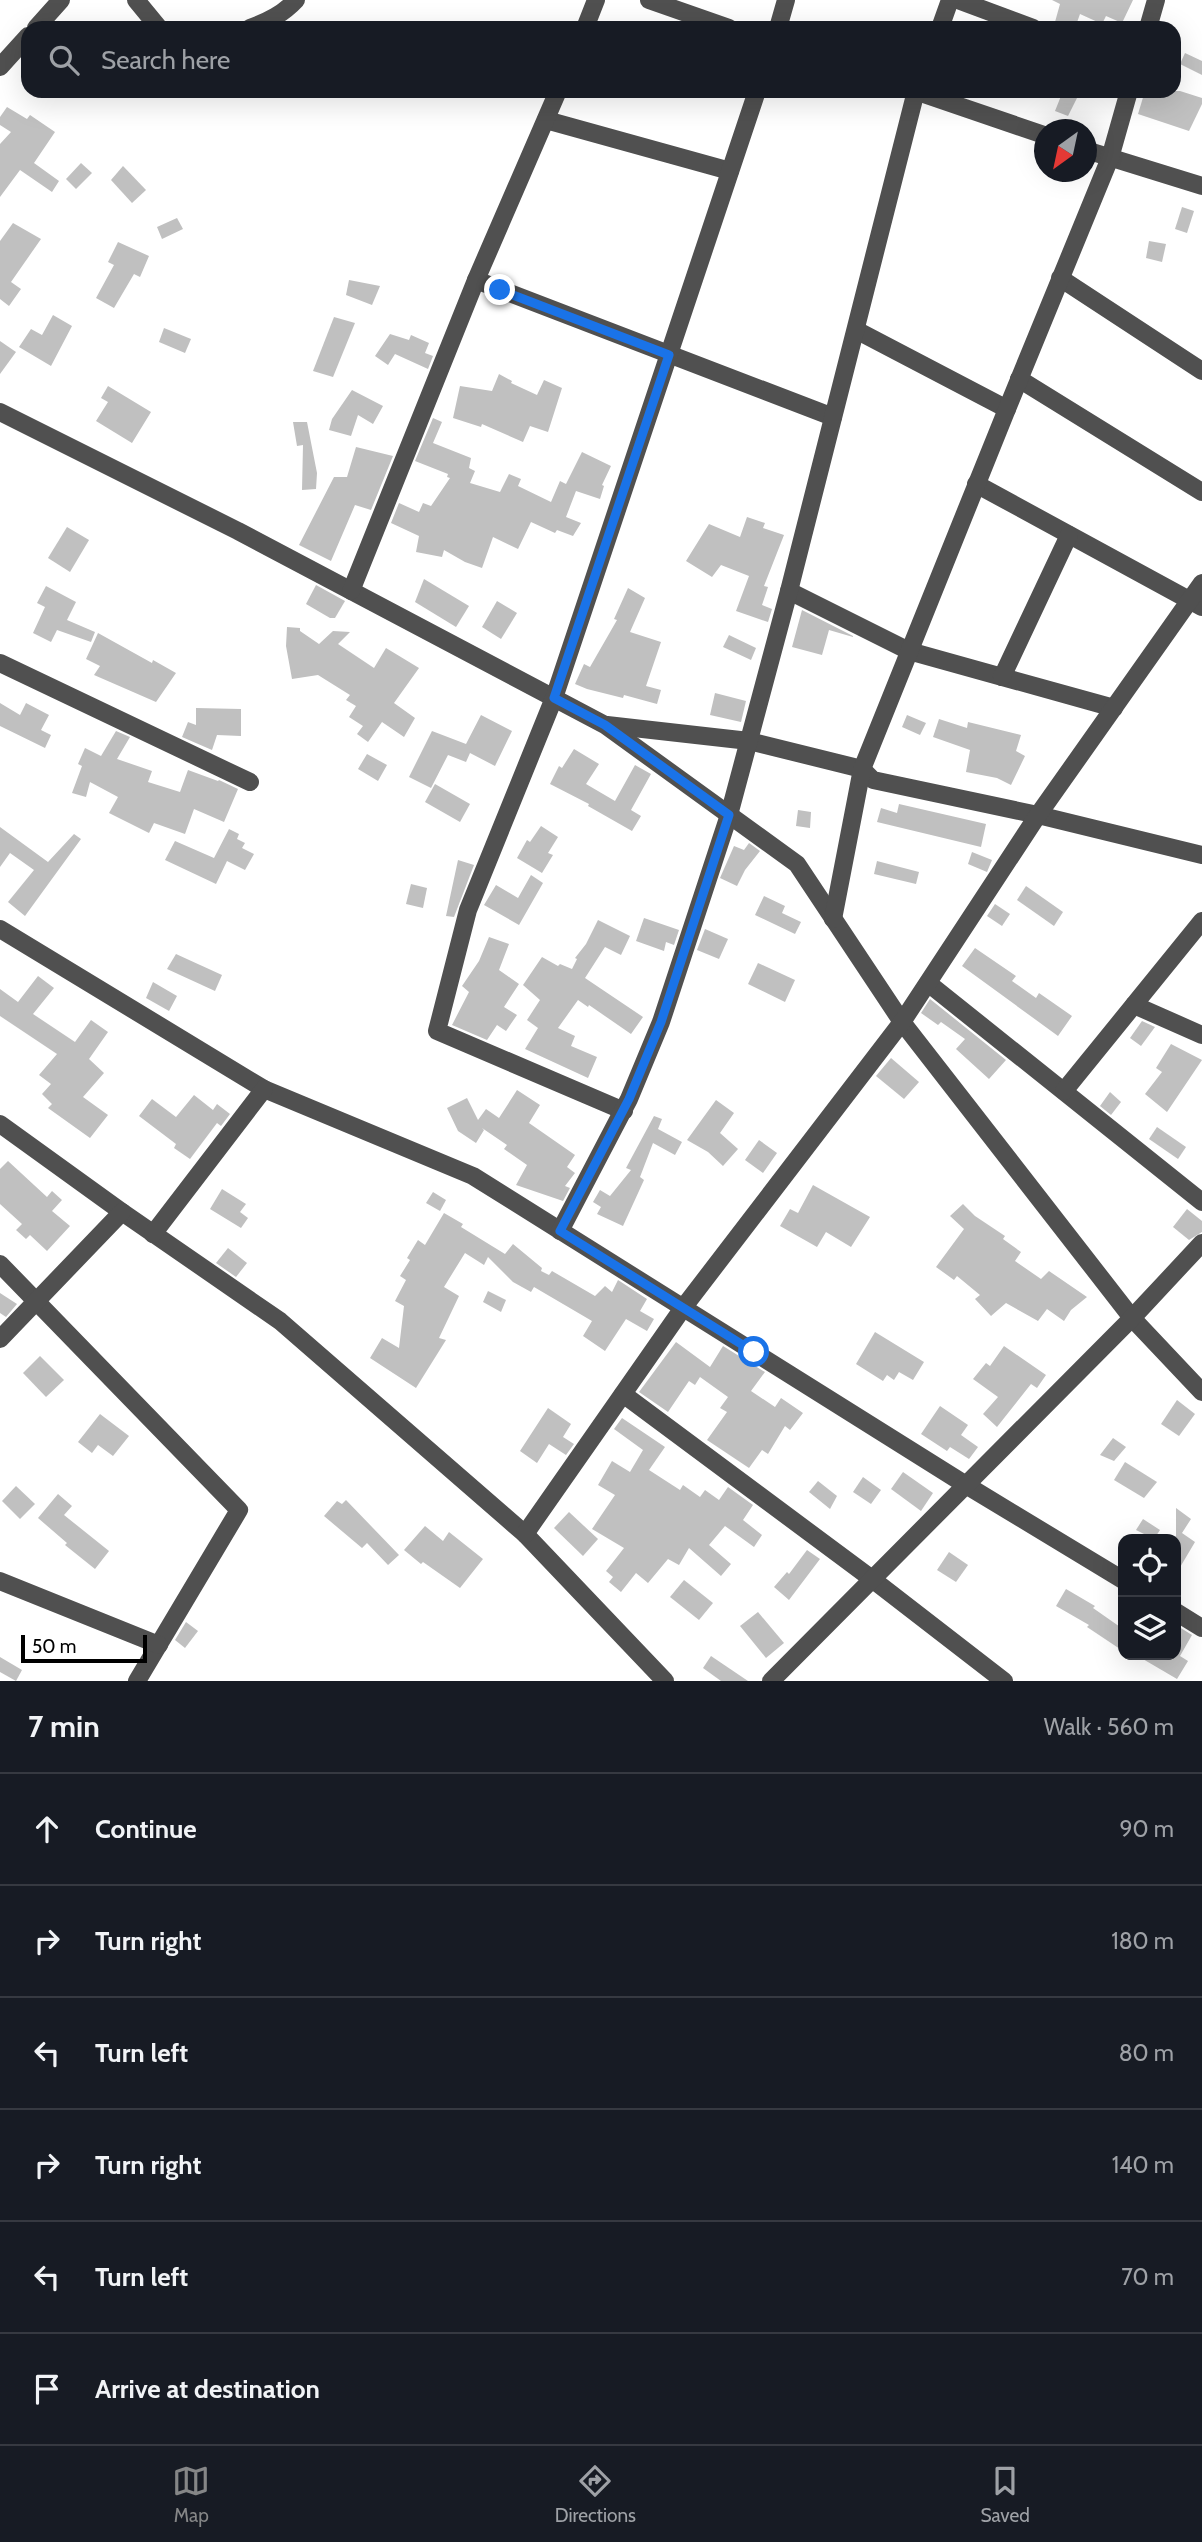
<!DOCTYPE html>
<html lang="en">
<head>
<meta charset="utf-8">
<style>
  :root { --surface:#171b24; --page:#242831; --text:#f1f3f6; --muted:#9ea1a6; --line:#363941; --accent:#858687 }
  body { margin:0; font-family:Cabin,sans-serif; background:var(--page); color:var(--text) }
  .controls { position:absolute; right:21px; bottom:21px; display:grid; overflow:hidden; border-radius:14px; box-shadow:0 7px 28px #0002 }
  .controls button { width:63px; height:63px; display:grid; place-items:center; padding:0; border:0; border-bottom:2px solid var(--line); background:var(--surface); color:var(--text); font:35px sans-serif }
  .compass { position:absolute; left:1034px; top:119px; width:63px; height:63px; border-radius:50%; background:var(--surface); box-shadow:0 7px 28px #0002; rotate:213deg }
  .scale { position:absolute; left:21px; bottom:18px; width:126px; box-sizing:border-box; padding-left:7px; border:4px solid #000; border-top:0; font-size:19px; line-height:24px; white-space:nowrap; color:#000; -webkit-text-stroke:5px #fff; paint-order:stroke }
  .stop { position:absolute; width:21px; height:21px; margin:-16px; border:5px solid #1a73e8; border-radius:50%; background:#fff }
  .stop.end { background:#1a73e8; border-color:#fff; box-shadow:0 2px 7px #0008 }
  .list { margin:0; padding:0; list-style:none }
  h2 { display:flex; justify-content:space-between; align-items:center; height:91px; margin:0; padding:0 28px; font-size:30px }
  h2 small { font-size:23px; font-weight:400; color:var(--muted) }
  .list li { display:grid; grid-template-columns:46px 1fr auto; gap:21px; align-items:center; box-sizing:border-box; height:112px; padding:0 28px; border-top:2px solid var(--line) }
  .list b { display:block; font-size:26px; white-space:nowrap }
  .list em { font-size:23px; font-style:normal; color:var(--muted) }
  .icon { flex:none; width:38px; height:38px; fill:none; stroke:currentColor; stroke-width:2; stroke-linecap:round; stroke-linejoin:round }
  .map { position:relative; flex:none; width:1202px; height:1681px; overflow:hidden }
  .search { position:absolute; background:var(--surface); box-shadow:0 7px 28px #0002; left:21px; right:21px; top:21px; height:77px; display:flex; align-items:center; gap:18px; box-sizing:border-box; padding:0 24px; border-radius:21px; color:var(--muted); font-size:26px }
  .sheet { height:763px; background:var(--surface) }
  nav { display:flex; justify-content:space-around; align-items:center; box-sizing:border-box; height:98px; border-top:2px solid var(--line); background:var(--surface); font-size:19px; color:var(--muted) }
  nav a { display:grid; justify-items:center; gap:4px }
  nav .on { color:var(--accent) }
  .map>svg:first-child { display:block }
  .building { fill:#c0c0c0 }
  .lines { fill:none; stroke-linecap:round; stroke-linejoin:round }
  .minor { stroke:#505050; stroke-width:18 }
  .route { stroke:#1a73e8; stroke-width:9 }
</style>
</head>
<body>
<div class="map">
<svg width="1202" height="1681" viewBox="0 0 1202 1681">
  <rect width="100%" height="100%" fill="#fff"/>
  <g class="building">
    <path d="M1052,0H1133L1122,23L1106,16L1102,24L1080,14L1075,28L1055,22L1060,4Z"/>
    <path d="M1185,53L1202,61V75L1180,64Z"/>
    <path d="M1063,91L1078,96L1068,116L1055,111Z"/>
    <path d="M1145,91H1180L1202,98V104L1189,131L1138,114Z"/>
    <path d="M7,107L27,119L30,115L55,132L34,163L59,181L52,192L20,170L0,197V144L11,132L0,125V117Z"/>
    <path d="M81,163L92,173L76,189L66,179Z"/>
    <path d="M123,166L146,190L132,203L111,180Z"/>
    <path d="M1182,207L1194,211L1187,233L1175,229Z"/>
    <path d="M177,218L183,229L162,239L157,227Z"/>
    <path d="M13,223L41,239L11,282L21,289L9,306L0,299V241Z"/>
    <path d="M1149,241L1166,244L1162,262L1146,258Z"/>
    <path d="M118,242L149,256L140,277L134,274L114,308L96,298L114,265L108,262Z"/>
    <path d="M349,280L380,286L372,305L346,295Z"/>
    <path d="M53,315L72,326L51,366L19,347L31,329L42,335Z"/>
    <path d="M334,317L355,323L333,377L313,371Z"/>
    <path d="M164,328L191,339L185,353L159,342Z"/>
    <path d="M390,334L409,340L411,335L429,343L425,353L433,356L428,369L395,354L388,365L375,356Z"/>
    <path d="M0,341L16,352L0,374Z"/>
    <path d="M499,374L512,381L511,383L537,395L544,380L562,388L548,432L530,426L523,442L482,424L481,427L453,418L460,386L492,391Z"/>
    <path d="M108,386L151,412L132,443L96,421L108,402L101,398Z"/>
    <path d="M352,390L383,406L373,424L358,415L351,436L329,430L332,419Z"/>
    <path d="M433,418L442,422L433,443L471,458L469,468L475,471L470,483L500,492L509,474L521,479L518,486L551,502L560,481L566,484L582,452L611,466L602,485L604,486L600,499L576,491L566,517L581,523L573,536L557,530L555,533L531,522L518,549L493,537L482,568L465,562L444,550L442,557L416,552L419,536L391,523L399,503L419,512L423,503L431,506L450,478L447,477L448,474L415,461Z"/>
    <path d="M293,422H307L317,473L316,489L302,490L303,445L297,446Z"/>
    <path d="M356,447L393,456L371,510L355,505L331,561L299,545L334,477H347Z"/>
    <path d="M747,517L765,523L763,528L784,535L764,586L768,587L762,605L772,609L768,622L736,611L749,576L721,565L712,577L686,561L709,524L740,537Z"/>
    <path d="M67,527L89,540L70,572L48,558Z"/>
    <path d="M424,579L469,606L456,627L415,602Z"/>
    <path d="M316,585L345,601L335,618H330L306,604Z"/>
    <path d="M46,586L76,602L67,620L95,632L91,642L57,630L51,642L33,633L45,607L37,603Z"/>
    <path d="M628,588L645,598L630,632L661,642L646,686L661,690L657,704L624,695L623,698L587,689L575,684L584,664L590,667L617,620L614,619Z"/>
    <path d="M497,601L517,613L501,639L482,627Z"/>
    <path d="M802,610L853,636V637L829,630L822,655L792,647Z"/>
    <path d="M287,627L300,628V631L319,644L333,631L350,632L338,644L374,668L386,648L419,668L394,703L415,718L404,737L382,722L368,742L357,734L363,726L349,717L356,706L346,700L350,695L318,675L292,679L286,646Z"/>
    <path d="M98,633L152,663L153,660L176,673L156,702L94,675L100,666L86,659Z"/>
    <path d="M729,635L756,648L751,660L723,647Z"/>
    <path d="M715,693L746,701L741,722L710,715Z"/>
    <path d="M0,703L20,715L26,703L49,715L41,730L51,735L45,748L0,726Z"/>
    <path d="M196,708L241,709V736L217,735L212,750L182,737L188,722L196,725Z"/>
    <path d="M481,715L512,731L495,766L470,753L466,762L448,755L431,788L409,777L432,731L466,744Z"/>
    <path d="M907,715L926,723L920,735L902,727Z"/>
    <path d="M939,719L967,728L968,722L1021,735L1016,751L1025,756L1011,785L997,778L966,772L970,750L933,737Z"/>
    <path d="M116,731L130,737L117,759L152,771L148,782L180,792L188,770L218,781L219,780L238,789L224,822L194,809L185,834L154,823L149,833L109,813L118,797L90,782L86,797L72,793L82,766L78,764L85,748L101,756Z"/>
    <path d="M574,749L599,764L586,784L615,801L635,765L651,774L631,810L641,816L632,831L588,806L589,804L550,784L559,766L562,768Z"/>
    <path d="M367,754L387,765L378,781L358,769Z"/>
    <path d="M435,784L470,804L460,822L425,802Z"/>
    <path d="M899,804L986,824L981,847L877,822L881,808L897,813Z"/>
    <path d="M798,810L811,812L810,828L796,826Z"/>
    <path d="M541,826L558,837L548,853L553,855L542,873L517,858L527,840L530,842Z"/>
    <path d="M0,827L48,862L74,834L81,839L25,916L8,902L34,870L10,853L0,867Z"/>
    <path d="M229,829L239,834L237,839L245,843L242,848L254,854L245,870L227,861L216,884L165,860L175,841L214,858Z"/>
    <path d="M749,843L760,851L745,870L737,886L720,878L734,846L744,850Z"/>
    <path d="M972,852L992,860L987,872L968,864Z"/>
    <path d="M458,860L474,865L454,917L446,916Z"/>
    <path d="M877,861L919,872L916,884L874,874Z"/>
    <path d="M531,875L543,883L519,925L484,905L496,885L518,898Z"/>
    <path d="M411,884L427,888L423,908L406,904Z"/>
    <path d="M1026,886L1063,912L1054,926L1017,900Z"/>
    <path d="M764,896L785,906L782,913L801,922L795,934L755,915Z"/>
    <path d="M995,904L1010,914L1002,926L987,916Z"/>
    <path d="M644,918L679,930L674,945L666,942L664,951L636,941Z"/>
    <path d="M598,920L630,936L621,955L605,947L585,978L643,1017L631,1034L589,1005L588,1007L578,1000L558,1028L575,1036L571,1046L597,1057L588,1078L525,1049L538,1028L527,1020L540,1000L523,985L542,957L558,966L560,964L572,969L577,959L575,958L586,944Z"/>
    <path d="M705,929L728,939L719,959L697,950Z"/>
    <path d="M489,937L509,944L499,970L519,984L504,1007L517,1015L506,1031L497,1025L487,1040L452,1025L469,992L462,986L479,961Z"/>
    <path d="M975,948L1016,976L1012,981L1036,998L1039,993L1072,1016L1058,1036L962,966Z"/>
    <path d="M176,954L222,975L215,991L167,969Z"/>
    <path d="M758,963L795,980L785,1002L748,984Z"/>
    <path d="M38,976L54,988L33,1014L75,1042L91,1020L108,1032L89,1059L104,1073L83,1097L108,1115L90,1138L48,1108L52,1104L42,1094L51,1084L39,1075L57,1054L0,1016V989L18,1002Z"/>
    <path d="M153,982L177,996L169,1011L146,998Z"/>
    <path d="M930,999L1006,1060L989,1079L956,1049L965,1039L941,1022L938,1025L921,1013Z"/>
    <path d="M1142,1021L1155,1027L1141,1046L1130,1038Z"/>
    <path d="M1171,1044L1202,1060L1167,1112L1145,1094L1162,1072L1156,1068Z"/>
    <path d="M891,1058L919,1082L904,1099L876,1076Z"/>
    <path d="M517,1090L540,1105L529,1123L575,1155L567,1167L575,1173L565,1186L570,1188L563,1201L516,1185L527,1165L504,1149L507,1145L482,1128L484,1130L476,1143L458,1131L447,1108L467,1098L478,1120L486,1109L499,1118Z"/>
    <path d="M1110,1092L1121,1102L1111,1115L1100,1106Z"/>
    <path d="M194,1095L213,1110L217,1104L230,1114L221,1126L217,1123L190,1159L174,1148L176,1144L139,1116L152,1099L176,1117Z"/>
    <path d="M716,1100L734,1113L720,1133L738,1149L723,1166L708,1152L687,1140Z"/>
    <path d="M654,1116L662,1119L658,1129L682,1142L675,1155L653,1143L640,1177L644,1180L623,1226L597,1214L601,1207L593,1202L600,1190L610,1196L631,1170L626,1168Z"/>
    <path d="M1157,1127L1186,1147L1178,1159L1149,1139Z"/>
    <path d="M759,1140L777,1153L763,1173L745,1160Z"/>
    <path d="M8,1161L47,1197L52,1191L62,1200L52,1211L70,1226L47,1251L30,1235L26,1239L16,1230L22,1224L0,1204V1169Z"/>
    <path d="M813,1185L870,1217L851,1247L826,1232L817,1247L780,1226L790,1209L798,1213Z"/>
    <path d="M222,1189L246,1204L240,1212L248,1218L241,1228L210,1209Z"/>
    <path d="M433,1192L446,1200L440,1211L426,1203Z"/>
    <path d="M963,1204L975,1216L1005,1236L1003,1239L1021,1252L1015,1261L1041,1279L1049,1271L1087,1297L1071,1310L1064,1321L1047,1309L1038,1321L1006,1303L991,1316L975,1299L980,1295L957,1276L954,1280L936,1267L964,1229L950,1216Z"/>
    <path d="M1187,1209L1202,1221V1232L1189,1240L1173,1227Z"/>
    <path d="M444,1213L463,1224L461,1227L505,1254L513,1244L542,1268L541,1271L549,1275L552,1271L595,1296L605,1286L612,1292L618,1280L647,1299L640,1311L654,1319L647,1331L626,1319L605,1351L583,1336L592,1321L534,1287L531,1292L513,1282L488,1257L484,1265L465,1253L444,1287L459,1296L439,1338L446,1340L416,1388L370,1358L382,1338L399,1348L404,1306L395,1301L406,1280L400,1276L410,1260L407,1258L418,1240L425,1245Z"/>
    <path d="M228,1248L247,1263L236,1277L216,1263Z"/>
    <path d="M488,1291L506,1300L501,1312L483,1302Z"/>
    <path d="M0,1293L17,1304L6,1317L0,1313Z"/>
    <path d="M875,1332L924,1362L913,1380L899,1372L894,1380L887,1375L883,1381L856,1364Z"/>
    <path d="M676,1342L710,1367L723,1346L765,1372L751,1391L775,1407L781,1398L803,1413L790,1430L785,1426L768,1454L762,1450L749,1468L707,1440L727,1412L720,1408L728,1397L700,1377L695,1385L689,1381L668,1412L639,1392Z"/>
    <path d="M1004,1346L1046,1375L1037,1388L1031,1384L997,1427L983,1414L998,1397L973,1379L986,1363L990,1366Z"/>
    <path d="M40,1356L64,1380L46,1397L23,1373Z"/>
    <path d="M1177,1400L1195,1414L1179,1436L1161,1424Z"/>
    <path d="M940,1406L968,1425L961,1435L978,1447L969,1459L950,1447L947,1451L921,1434Z"/>
    <path d="M548,1408L571,1424L563,1437L574,1444L566,1455L549,1444L537,1463L520,1451Z"/>
    <path d="M100,1414L129,1436L113,1456L98,1445L92,1453L78,1442Z"/>
    <path d="M622,1418L665,1447L649,1470L680,1490L683,1485L700,1497L705,1490L719,1500L728,1487L753,1505L743,1520L762,1535L754,1547L725,1526L709,1545L731,1564L721,1576L689,1548L679,1565L668,1559L648,1583L636,1573L621,1592L609,1582L613,1577L606,1571L624,1548L592,1529L615,1495L598,1485L612,1461L630,1472L643,1450L614,1429Z"/>
    <path d="M1113,1438L1126,1447L1114,1461L1100,1455Z"/>
    <path d="M1125,1462L1157,1482L1144,1498L1114,1480Z"/>
    <path d="M903,1472L933,1493L921,1511L891,1489Z"/>
    <path d="M863,1477L881,1490L871,1504L853,1492Z"/>
    <path d="M818,1481L837,1496L830,1509L809,1492Z"/>
    <path d="M16,1486L35,1504L20,1519L2,1501Z"/>
    <path d="M58,1494L72,1506L64,1515L109,1551L95,1569L65,1545L67,1543L38,1518Z"/>
    <path d="M346,1500L399,1555L388,1565L367,1543L362,1548L324,1516L337,1501L342,1504Z"/>
    <path d="M1176,1508L1191,1519L1182,1533L1195,1542L1176,1574Z"/>
    <path d="M569,1512L598,1539L583,1556L554,1528Z"/>
    <path d="M1143,1519L1160,1530L1154,1539L1136,1530Z"/>
    <path d="M425,1526L443,1541L449,1532L483,1559L460,1588L423,1562L421,1564L404,1550Z"/>
    <path d="M807,1550L820,1559L789,1600L774,1587L787,1572L789,1574Z"/>
    <path d="M949,1552L968,1565L956,1582L937,1570Z"/>
    <path d="M684,1580L713,1603L699,1620L670,1597Z"/>
    <path d="M1066,1589L1095,1606L1093,1608L1123,1629V1651L1087,1627L1089,1625L1056,1606Z"/>
    <path d="M758,1612L784,1643L766,1658L740,1626Z"/>
    <path d="M186,1622L198,1631L185,1648L175,1640Z"/>
    <path d="M1176,1625L1192,1635L1180,1656L1188,1661L1177,1679L1136,1655H1176Z"/>
    <path d="M711,1656L748,1681H721L703,1668Z"/>
    <path d="M0,1657L22,1670L16,1681L0,1672Z"/>
  </g>
  <g class="lines">
    <g class="minor">
      <path d="M136,0L159,28"/>
      <path d="M649,0L729,28"/>
      <path d="M958,0L1033,28"/>
      <path d="M36,28L61,0"/>
      <path d="M250,28C269,21 283,14 296,0"/>
      <path d="M585,28L596,0"/>
      <path d="M778,28L786,0"/>
      <path d="M940,28L950,0"/>
      <path d="M1148,28L1156,0"/>
      <path d="M0,67L28,36"/>
      <path d="M915,91L1044,135"/>
      <path d="M546,120L730,171"/>
      <path d="M1086,150L1202,186"/>
      <path d="M1060,278L1202,371"/>
      <path d="M476,280L833,417"/>
      <path d="M856,330L1007,409"/>
      <path d="M1019,379L1202,492"/>
      <path d="M0,412L238,531L605,725L797,864L902,1022L1132,1318L1202,1392"/>
      <path d="M976,484L1202,607"/>
      <path d="M351,591L476,280L558,91"/>
      <path d="M789,591L909,651L1114,708"/>
      <path d="M0,663L250,782"/>
      <path d="M1002,677L1069,535"/>
      <path d="M607,725L749,741L862,769L873,780L1038,815L1202,855"/>
      <path d="M833,919L862,769L1007,409L1110,158L1129,91"/>
      <path d="M0,929L264,1089L473,1176L966,1485L1123,1580"/>
      <path d="M928,983L1202,1202"/>
      <path d="M1134,1005L1202,1035"/>
      <path d="M1064,1091L1202,921"/>
      <path d="M624,1111L437,1031L468,910L554,698L757,91"/>
      <path d="M0,1124L122,1212L280,1321L525,1534L665,1681"/>
      <path d="M560,1231L629,1099L661,1022L729,815L789,591L916,91"/>
      <path d="M153,1234L264,1089"/>
      <path d="M0,1264L239,1510L137,1681"/>
      <path d="M0,1339L122,1212"/>
      <path d="M623,1394L872,1579L1004,1681"/>
      <path d="M525,1534L683,1308L902,1022L1038,815L1202,583"/>
      <path d="M0,1581L159,1645"/>
      <path d="M1176,1612L1202,1628"/>
      <path d="M771,1681L1132,1318L1202,1243"/>
    </g>
  </g>
  <g class="lines">
    <path class="route" d="M500,290L669,355L554,698L605,725L729,815L661,1022L629,1099L560,1231L754,1352"/>
  </g>
</svg>
<div class="controls">
<button><svg class="icon" aria-label="locate" viewBox="0 0 24 24"><circle cx="12" cy="12" r="6"/><path d="M12 2v4M12 18v4M2 12h4M18 12h4"/></svg></button>
<button><svg class="icon" aria-label="layers" viewBox="0 0 24 24"><path d="M12 4l9 5-9 5-9-5zM3 14l9 5 9-5"/></svg></button>
</div>
<svg class="compass" viewBox="-18 -18 36 36"><path d="M0-13l5 13h-10z" fill="#e53935"/><path d="M0 13l5-13h-10z" fill="#9ea1a6"/></svg>
<div class="scale">50 m</div>
<div class="stop" style="left:754px;top:1352px"></div>
<div class="stop end" style="left:500px;top:290px"></div>
<div class="search"><svg class="icon" aria-label="search" viewBox="0 0 24 24"><circle cx="10" cy="10" r="6"/><path d="M15 15l6 6"/></svg>Search here</div>
</div>
<section class="sheet">
<h2>7 min<small>Walk · 560 m</small></h2>
<ul class="list">
<li><svg class="icon" aria-label="ahead" viewBox="0 0 24 24"><path d="M12 20V5M6 11l6-6 6 6"/></svg><div><b>Continue</b></div><em>90 m</em></li>
<li><svg class="icon" aria-label="right" viewBox="0 0 24 24"><path d="M7 20v-9h11M14 6l5 5-5 5"/></svg><div><b>Turn right</b></div><em>180 m</em></li>
<li><svg class="icon" aria-label="left" viewBox="0 0 24 24"><path d="M17 20v-9H6M10 6l-5 5 5 5"/></svg><div><b>Turn left</b></div><em>80 m</em></li>
<li><svg class="icon" aria-label="right" viewBox="0 0 24 24"><path d="M7 20v-9h11M14 6l5 5-5 5"/></svg><div><b>Turn right</b></div><em>140 m</em></li>
<li><svg class="icon" aria-label="left" viewBox="0 0 24 24"><path d="M17 20v-9H6M10 6l-5 5 5 5"/></svg><div><b>Turn left</b></div><em>70 m</em></li>
<li><svg class="icon" aria-label="arrive" viewBox="0 0 24 24"><path d="M6 21V4h12l-3 4 3 4H6"/></svg><div><b>Arrive at destination</b></div></li>
</ul>
</section>
<nav>
<a class="on"><svg class="icon" aria-label="map" viewBox="0 0 24 24"><path d="M3 6l6-2 6 2 6-2v14l-6 2-6-2-6 2zM9 4v14M15 6v14"/></svg>Map</a>
<a><svg class="icon" aria-label="directions" viewBox="0 0 24 24"><path d="M12 3l9 9-9 9-9-9zM9 14v-3h6M13 9l2 2-2 2"/></svg>Directions</a>
<a><svg class="icon" aria-label="saved" viewBox="0 0 24 24"><path d="M7 4h10v16l-5-4-5 4z"/></svg>Saved</a>
</nav>
</body>
</html>
